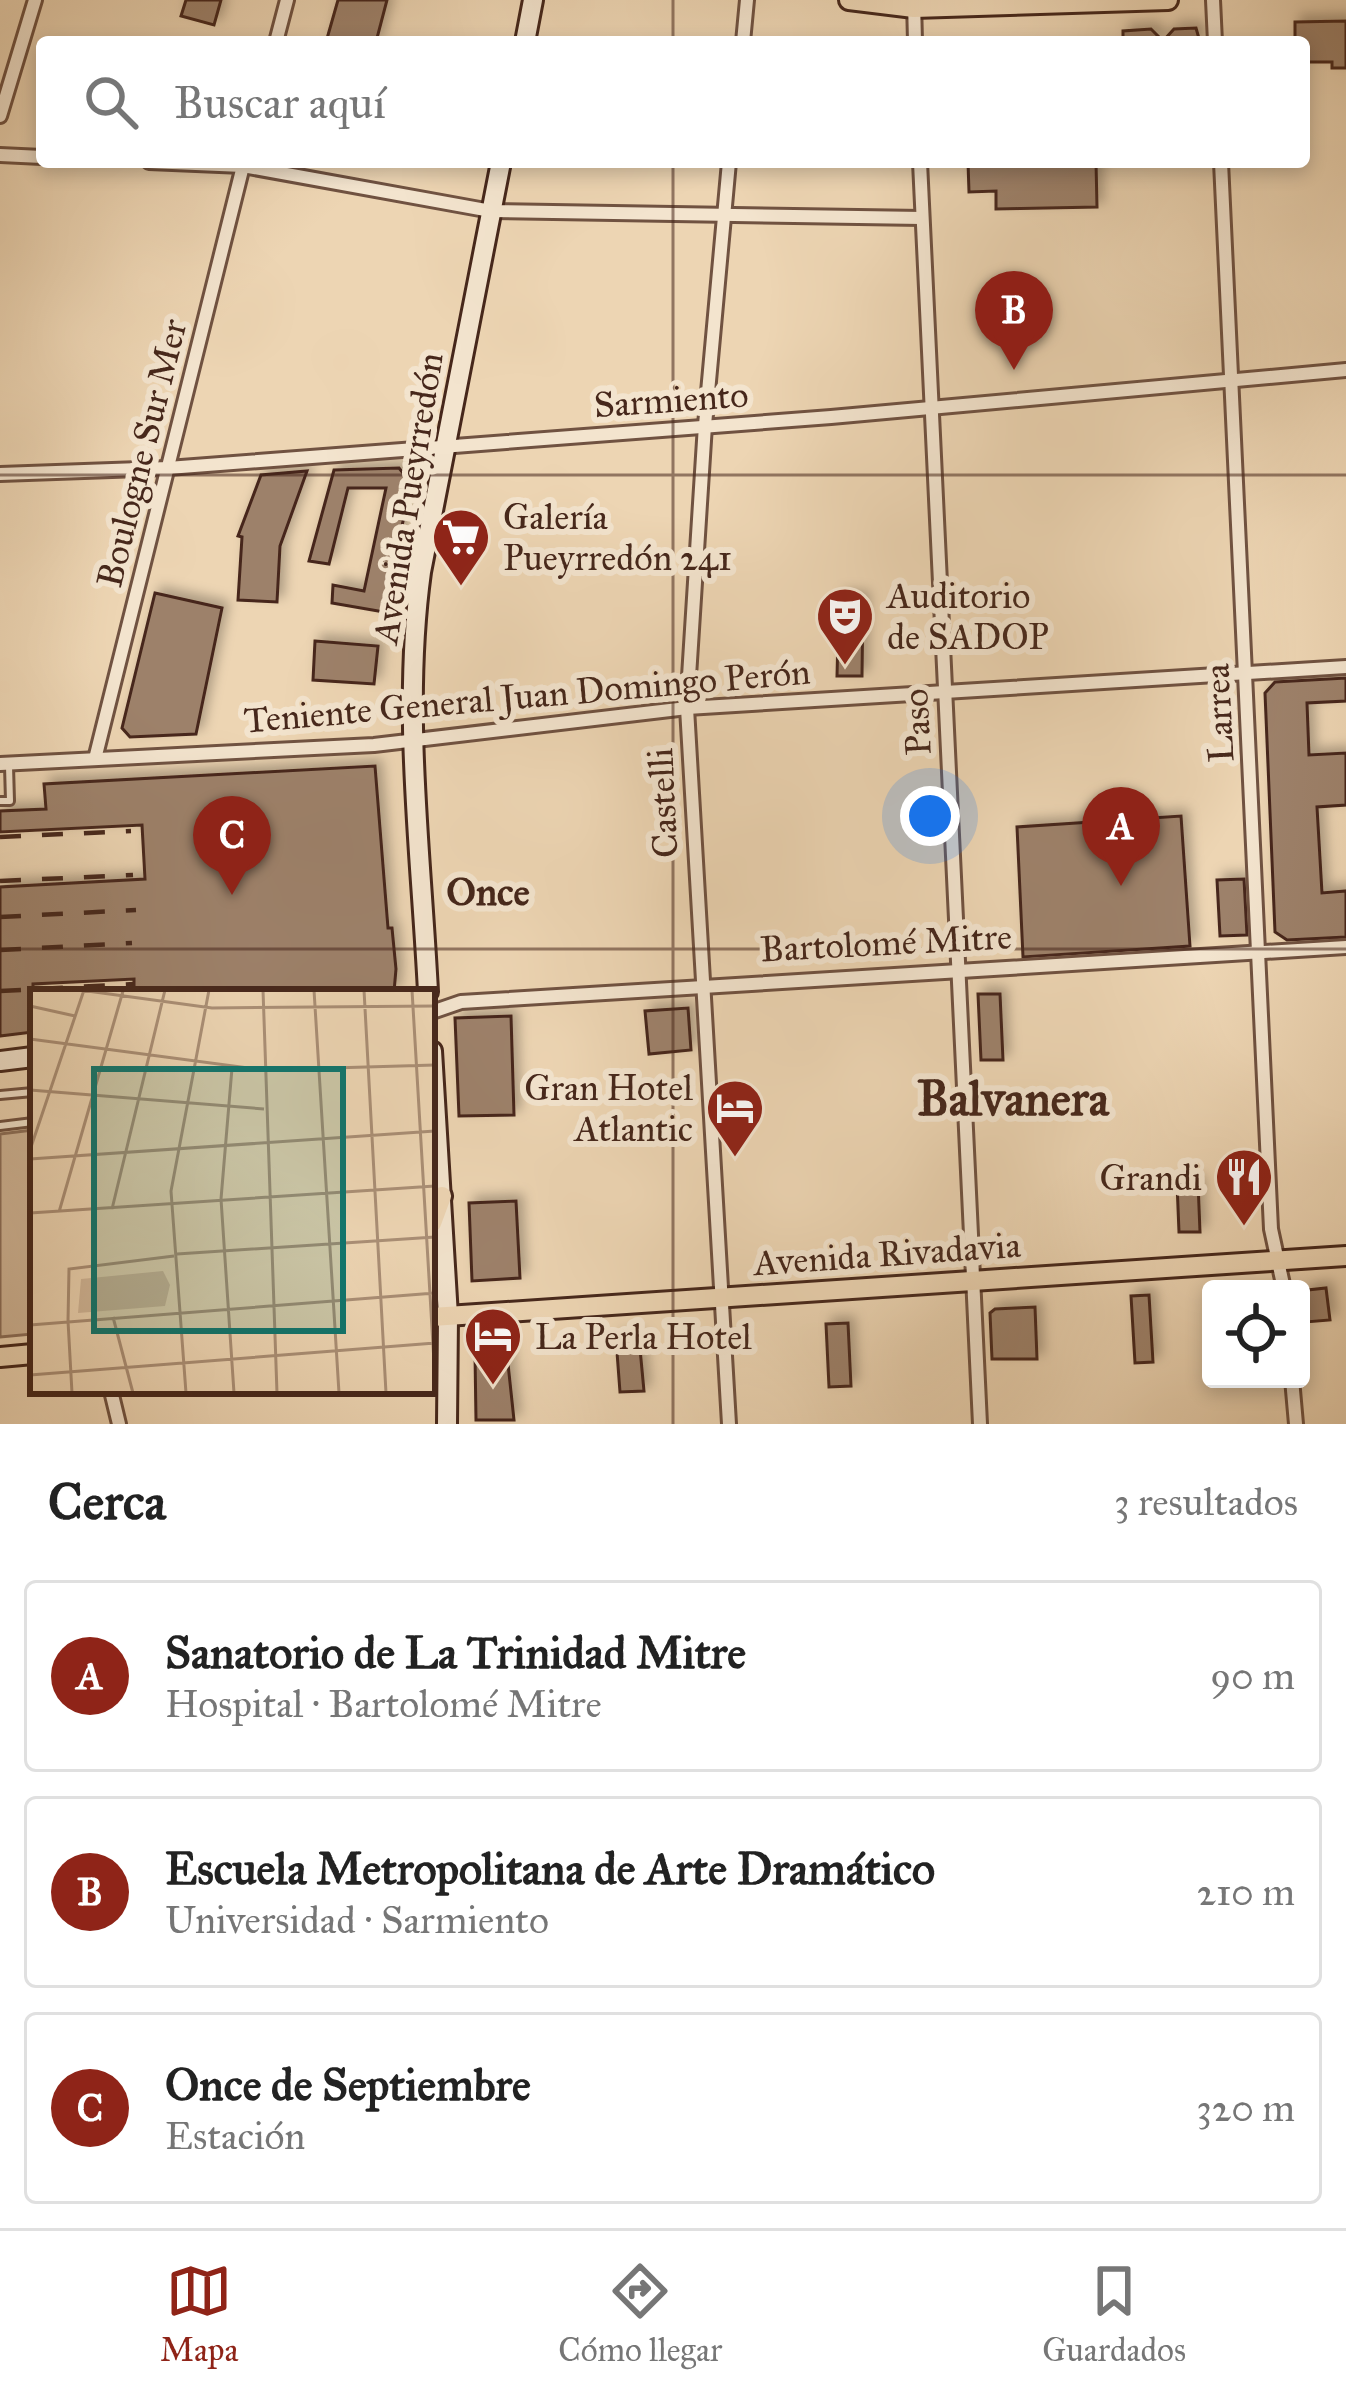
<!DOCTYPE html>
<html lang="es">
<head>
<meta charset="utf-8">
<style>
  :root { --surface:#fff; --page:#f2f2f2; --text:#222; --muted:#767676; --line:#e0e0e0; --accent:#8f2418 }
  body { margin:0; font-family:"IM FELL Great Primer",serif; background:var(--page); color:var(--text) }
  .controls { position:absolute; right:36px; bottom:36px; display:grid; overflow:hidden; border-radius:12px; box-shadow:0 6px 18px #0003 }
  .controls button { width:108px; height:108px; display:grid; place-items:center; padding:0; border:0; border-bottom:3px solid var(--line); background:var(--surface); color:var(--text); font:60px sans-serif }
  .you { position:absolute; left:930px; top:816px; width:42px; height:42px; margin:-30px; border:9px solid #fff; border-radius:50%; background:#1a73e8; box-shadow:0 0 0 18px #1a73e833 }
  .badge { display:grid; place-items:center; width:78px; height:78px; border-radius:50%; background:var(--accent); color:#fff; font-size:39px; font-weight:700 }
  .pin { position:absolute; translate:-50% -99px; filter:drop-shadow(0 3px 6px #0008) }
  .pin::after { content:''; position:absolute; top:63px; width:42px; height:36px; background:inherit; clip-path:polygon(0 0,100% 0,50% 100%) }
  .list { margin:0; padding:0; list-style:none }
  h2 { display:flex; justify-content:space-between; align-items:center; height:156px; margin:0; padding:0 48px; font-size:51px }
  h2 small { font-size:39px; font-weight:400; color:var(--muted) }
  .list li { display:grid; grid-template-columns:78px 1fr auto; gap:36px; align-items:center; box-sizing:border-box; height:192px; margin:0 24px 24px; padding:0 24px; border:3px solid var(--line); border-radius:12px }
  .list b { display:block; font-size:45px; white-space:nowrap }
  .list p { margin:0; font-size:39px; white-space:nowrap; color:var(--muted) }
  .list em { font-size:39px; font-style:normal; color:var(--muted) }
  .icon { flex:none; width:66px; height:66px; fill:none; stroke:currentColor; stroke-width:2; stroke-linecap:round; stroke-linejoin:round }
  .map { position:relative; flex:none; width:1346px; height:1424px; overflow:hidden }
  .search { position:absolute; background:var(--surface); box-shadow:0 6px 18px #0003; left:36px; right:36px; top:36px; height:132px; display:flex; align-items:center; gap:30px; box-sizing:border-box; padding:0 42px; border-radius:12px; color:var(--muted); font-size:45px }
  .sheet { height:804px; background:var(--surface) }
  nav { display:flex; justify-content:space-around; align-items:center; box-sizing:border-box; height:168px; border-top:3px solid var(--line); background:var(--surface); font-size:33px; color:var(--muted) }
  nav a { display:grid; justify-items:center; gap:6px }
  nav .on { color:var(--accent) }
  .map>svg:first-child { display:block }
  .green { fill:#d1b799; stroke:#8c6f5a; stroke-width:3 }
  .building { fill:#9d816a; stroke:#46271b; stroke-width:3; filter:url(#shadow) }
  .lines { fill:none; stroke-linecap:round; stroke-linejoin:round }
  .service-casing { stroke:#705241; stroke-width:12 }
  .minor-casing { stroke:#705241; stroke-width:18 }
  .secondary-casing { stroke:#46271b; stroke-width:24 }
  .primary-casing { stroke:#46271b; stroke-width:24 }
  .service { stroke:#f3e4ce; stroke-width:6 }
  .minor { stroke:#f3e4ce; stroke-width:12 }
  .secondary { stroke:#f3e4ce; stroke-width:18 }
  .primary { stroke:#edd5b3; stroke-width:18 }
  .rail { stroke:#46271b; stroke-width:4.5; stroke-dasharray:21 21; stroke-linecap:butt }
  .grid { fill:none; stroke:#46271b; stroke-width:3; stroke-opacity:0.55 }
  .labels { text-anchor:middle; stroke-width:12; stroke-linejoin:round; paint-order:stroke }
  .street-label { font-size:36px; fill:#46271b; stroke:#f3e4ce }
  .poi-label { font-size:36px; fill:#46271b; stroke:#f3e4ce; text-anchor:start }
  .neighbourhood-label { font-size:39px; font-weight:bold; fill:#46271b; stroke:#f3e4ce }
  .district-label { font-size:48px; font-weight:bold; fill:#46271b; stroke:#f3e4ce }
  .inset-road { fill:none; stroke:#aa8f76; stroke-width:3 }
  .view { fill:#0f766e; fill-opacity:0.15; stroke:#0f766e; stroke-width:6 }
  .inset-edge { fill:none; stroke:#46271b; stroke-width:6 }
</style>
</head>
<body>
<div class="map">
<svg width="1346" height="1424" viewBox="0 0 1346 1424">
  <defs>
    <filter id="shadow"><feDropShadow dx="6" dy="-6" stdDeviation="6" flood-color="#0004"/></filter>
  </defs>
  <rect width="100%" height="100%" fill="#edd5b3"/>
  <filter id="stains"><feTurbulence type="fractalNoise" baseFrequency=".00167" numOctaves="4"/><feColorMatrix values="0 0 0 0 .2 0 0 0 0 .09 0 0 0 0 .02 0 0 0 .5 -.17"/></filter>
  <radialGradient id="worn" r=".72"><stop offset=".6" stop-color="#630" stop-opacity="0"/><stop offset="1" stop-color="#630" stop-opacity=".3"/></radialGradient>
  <path class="green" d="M33,1130V1334L0,1337V1134Z"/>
  <g class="building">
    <path d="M186,0H221L214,25L181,16Z"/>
    <path d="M338,0H387L376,42H326Z"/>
    <path d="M1346,21V68H1332V62H1304V42H1295V22Z"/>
    <path d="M1196,28L1200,42H1123V31L1151,29L1163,41L1174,29Z"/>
    <path d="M968,162H1096L1097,207L996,209V191L969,192Z"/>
    <path d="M399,468L411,483L384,612L332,603L333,585L364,591L386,488H348L329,564L309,561L334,470Z"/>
    <path d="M307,471L280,546L277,602L238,600L242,537L238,536L261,475Z"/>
    <path d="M155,593L222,608L196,734L130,737L122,728Z"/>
    <path d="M839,597L863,598L862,676H837Z"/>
    <path d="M315,641L378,646L374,684L313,680Z"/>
    <path d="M1346,678V701L1307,703L1309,755L1346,753V805L1317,807L1322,893L1346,891V937L1287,940L1275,932L1265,693L1275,682Z"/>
    <path d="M375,766L388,928H392L396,969L394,992H134V979L33,984V1032L0,1036V887L145,879L142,825L0,832V811L46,809L44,784Z"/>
    <path d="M1181,816L1190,946L1023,957L1017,827Z"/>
    <path d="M1244,879L1247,935L1220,936L1217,880Z"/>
    <path d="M978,994H1000L1003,1060H981Z"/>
    <path d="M688,1008L691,1050L649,1054L645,1011Z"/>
    <path d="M511,1016L514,1115L459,1116L455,1018Z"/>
    <path d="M1198,1182L1200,1232H1179L1177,1183Z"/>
    <path d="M516,1201L520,1278L472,1281L469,1203Z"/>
    <path d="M1326,1288L1330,1320L1306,1322L1303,1297L1308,1290Z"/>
    <path d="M1149,1295L1153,1362L1135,1363L1131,1296Z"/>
    <path d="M1035,1307L1037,1359H992L990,1313L995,1309Z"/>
    <path d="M848,1323L851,1386L829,1387L826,1324Z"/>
    <path d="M639,1338L644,1391L620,1392L616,1339Z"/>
    <path d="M506,1345L514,1420H476L475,1354L479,1347Z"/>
  </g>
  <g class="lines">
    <defs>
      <g id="service">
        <path d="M0,801H10L9,766"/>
        <path d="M0,1095L33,1092"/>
        <path d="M0,1126L33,1122"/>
      </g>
      <g id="minor">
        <path d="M1213,0L1215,42"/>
        <path d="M914,1L915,42"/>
        <path d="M276,42L287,0"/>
        <path d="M743,42L747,0"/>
        <path d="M0,116L35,0"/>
        <path d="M0,155L42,157"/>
        <path d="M149,162L243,166L491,211L922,218"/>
        <path d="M920,162L980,1424"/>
        <path d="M1221,162L1271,1229L1284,1289"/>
        <path d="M0,474L168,468L831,417L1346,370"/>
        <path d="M95,759L244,162"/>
        <path d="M0,764L374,745L687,708L1346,667"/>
        <path d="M432,1012L461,1002L1346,947"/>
        <path d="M1292,1379L1296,1424"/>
        <path d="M111,1391L119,1424"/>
        <path d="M729,1424L687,708L705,425L729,162"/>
      </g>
      <g id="secondary">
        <path d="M525,42L533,0"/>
        <path d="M428,992C421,852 402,711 421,572L501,162"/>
        <path d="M432,1051L448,1316L447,1424"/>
        <path d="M0,1061L33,1057"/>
      </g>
      <g id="primary">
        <path d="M849,0L914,8L1168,0"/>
        <path d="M432,1223L442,1196"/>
        <path d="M432,1317L1346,1256"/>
        <path d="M0,1357L33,1354"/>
      </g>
    </defs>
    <use href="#service" class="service-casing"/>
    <use href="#minor" class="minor-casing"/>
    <use href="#secondary" class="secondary-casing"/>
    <use href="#primary" class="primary-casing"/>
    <use href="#service" class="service"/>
    <use href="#minor" class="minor"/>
    <use href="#secondary" class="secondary"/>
    <use href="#primary" class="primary"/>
    <g class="rail">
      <path d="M0,837L131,831"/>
      <path d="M0,881L133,875"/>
      <path d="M0,917L136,910"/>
      <path d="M0,950L132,943"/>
      <path d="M0,991L134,984"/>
    </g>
  </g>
  <path class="grid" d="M673,0V42M673,162V1424M0,475H1346M0,949H1346"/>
  <defs>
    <symbol id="supermarket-pin" viewBox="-11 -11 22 30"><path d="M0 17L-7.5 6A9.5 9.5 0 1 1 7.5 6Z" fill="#8f2418" stroke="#f3e4ce"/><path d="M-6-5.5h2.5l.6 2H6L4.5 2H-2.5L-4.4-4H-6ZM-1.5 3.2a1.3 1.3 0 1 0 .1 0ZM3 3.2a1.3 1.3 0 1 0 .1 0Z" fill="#fff"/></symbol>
    <symbol id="theatre-pin" viewBox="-11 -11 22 30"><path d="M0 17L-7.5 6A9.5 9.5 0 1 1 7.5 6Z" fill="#8f2418" stroke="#f3e4ce"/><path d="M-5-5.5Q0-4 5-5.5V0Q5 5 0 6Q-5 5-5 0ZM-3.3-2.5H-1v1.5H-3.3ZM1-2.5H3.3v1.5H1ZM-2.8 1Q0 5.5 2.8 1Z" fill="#fff"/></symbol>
    <symbol id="hotel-pin" viewBox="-11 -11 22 30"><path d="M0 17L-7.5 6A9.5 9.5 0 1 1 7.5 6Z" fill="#8f2418" stroke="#f3e4ce"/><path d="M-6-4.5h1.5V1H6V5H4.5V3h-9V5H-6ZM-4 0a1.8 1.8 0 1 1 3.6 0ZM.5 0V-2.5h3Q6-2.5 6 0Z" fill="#fff"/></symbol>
    <symbol id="restaurant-pin" viewBox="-11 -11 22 30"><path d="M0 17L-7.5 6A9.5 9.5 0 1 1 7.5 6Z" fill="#8f2418" stroke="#f3e4ce"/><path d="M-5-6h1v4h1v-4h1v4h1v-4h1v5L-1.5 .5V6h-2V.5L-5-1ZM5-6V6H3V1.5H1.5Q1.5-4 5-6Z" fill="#fff"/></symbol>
  </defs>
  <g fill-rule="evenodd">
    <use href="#supermarket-pin" x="428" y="504" width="66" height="90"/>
    <use href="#theatre-pin" x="812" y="583" width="66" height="90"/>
    <use href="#hotel-pin" x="702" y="1075" width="66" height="90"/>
    <use href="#restaurant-pin" x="1211" y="1144" width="66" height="90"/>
    <use href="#hotel-pin" x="460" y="1303" width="66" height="90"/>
  </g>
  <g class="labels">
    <g class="street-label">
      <text transform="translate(671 399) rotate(-4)" y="13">Sarmiento</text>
      <text transform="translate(141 453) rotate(-76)" y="13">Boulogne Sur Mer</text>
      <text transform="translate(407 498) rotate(-81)" y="13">Avenida Pueyrredón</text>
      <text transform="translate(527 695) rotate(-5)" y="13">Teniente General Juan Domingo Perón</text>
      <text transform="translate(1218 713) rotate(-93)" y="13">Larrea</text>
      <text transform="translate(916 722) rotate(-93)" y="13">Paso</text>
      <text transform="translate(662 803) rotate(-93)" y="13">Castelli</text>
      <text transform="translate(886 942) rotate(-3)" y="13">Bartolomé Mitre</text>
      <text transform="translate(887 1253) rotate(-4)" y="13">Avenida Rivadavia</text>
    </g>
    <g class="poi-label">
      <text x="503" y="529">Galería<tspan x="503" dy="41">Pueyrredón 241</tspan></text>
      <text x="887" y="608">Auditorio<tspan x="887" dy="41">de SADOP</tspan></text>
      <text x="693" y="1100" text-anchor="end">Gran Hotel<tspan x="693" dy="41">Atlantic</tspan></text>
      <text x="1202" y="1190" text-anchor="end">Grandi</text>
      <text x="535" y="1349">La Perla Hotel</text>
    </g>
    <g class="neighbourhood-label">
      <text x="488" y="905">Once</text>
    </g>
    <g class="district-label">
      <text x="1013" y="1115">Balvanera</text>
    </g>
  </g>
  <g transform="translate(30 989)">
    <rect width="405" height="405" fill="#edd5b3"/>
    <path d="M133,282L140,296L135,317L48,324L51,290Z" fill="#d1b799"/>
    <path class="inset-road" d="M50,1L182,19L405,17M233,1L247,404M284,1L309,404M334,1L356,404M382,1L405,390M0,17L45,27M0,50L233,81L405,76M202,79L191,210L204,404M0,101L234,120M0,161L54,1M0,170L405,142M82,220L135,1M29,223L93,2M0,224L405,197M147,265L405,248M83,328L103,404M38,332L42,404M38,332L39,280L144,267M0,336L405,304M0,386L405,354M156,404L141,202L179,1"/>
    <path class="view" d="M64,80H313V342H64Z"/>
    <rect width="405" height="405" class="inset-edge"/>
  </g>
  <rect width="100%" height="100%" filter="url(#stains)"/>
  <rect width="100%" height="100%" fill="url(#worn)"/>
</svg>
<div class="controls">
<button><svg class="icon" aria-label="locate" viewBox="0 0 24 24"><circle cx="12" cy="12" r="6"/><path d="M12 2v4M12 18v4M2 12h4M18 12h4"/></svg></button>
</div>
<div class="you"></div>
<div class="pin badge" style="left:1121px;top:886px">A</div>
<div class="pin badge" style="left:1014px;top:370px">B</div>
<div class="pin badge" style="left:232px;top:895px">C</div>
<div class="search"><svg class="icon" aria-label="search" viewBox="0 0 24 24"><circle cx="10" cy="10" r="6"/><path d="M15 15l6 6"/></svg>Buscar aquí</div>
</div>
<section class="sheet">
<h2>Cerca<small>3 resultados</small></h2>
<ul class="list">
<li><span class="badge">A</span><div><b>Sanatorio de La Trinidad Mitre</b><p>Hospital · Bartolomé Mitre</p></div><em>90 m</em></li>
<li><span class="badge">B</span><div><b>Escuela Metropolitana de Arte Dramático</b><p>Universidad · Sarmiento</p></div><em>210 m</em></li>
<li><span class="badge">C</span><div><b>Once de Septiembre</b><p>Estación</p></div><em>320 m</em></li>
</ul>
</section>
<nav>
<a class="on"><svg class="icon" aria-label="map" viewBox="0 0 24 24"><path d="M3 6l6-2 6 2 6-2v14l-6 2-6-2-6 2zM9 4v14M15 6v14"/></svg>Mapa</a>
<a><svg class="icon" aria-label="directions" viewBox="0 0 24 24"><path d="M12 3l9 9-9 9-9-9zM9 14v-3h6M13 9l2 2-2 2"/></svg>Cómo llegar</a>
<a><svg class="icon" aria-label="saved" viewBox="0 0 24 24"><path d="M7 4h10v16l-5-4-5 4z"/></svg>Guardados</a>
</nav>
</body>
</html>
